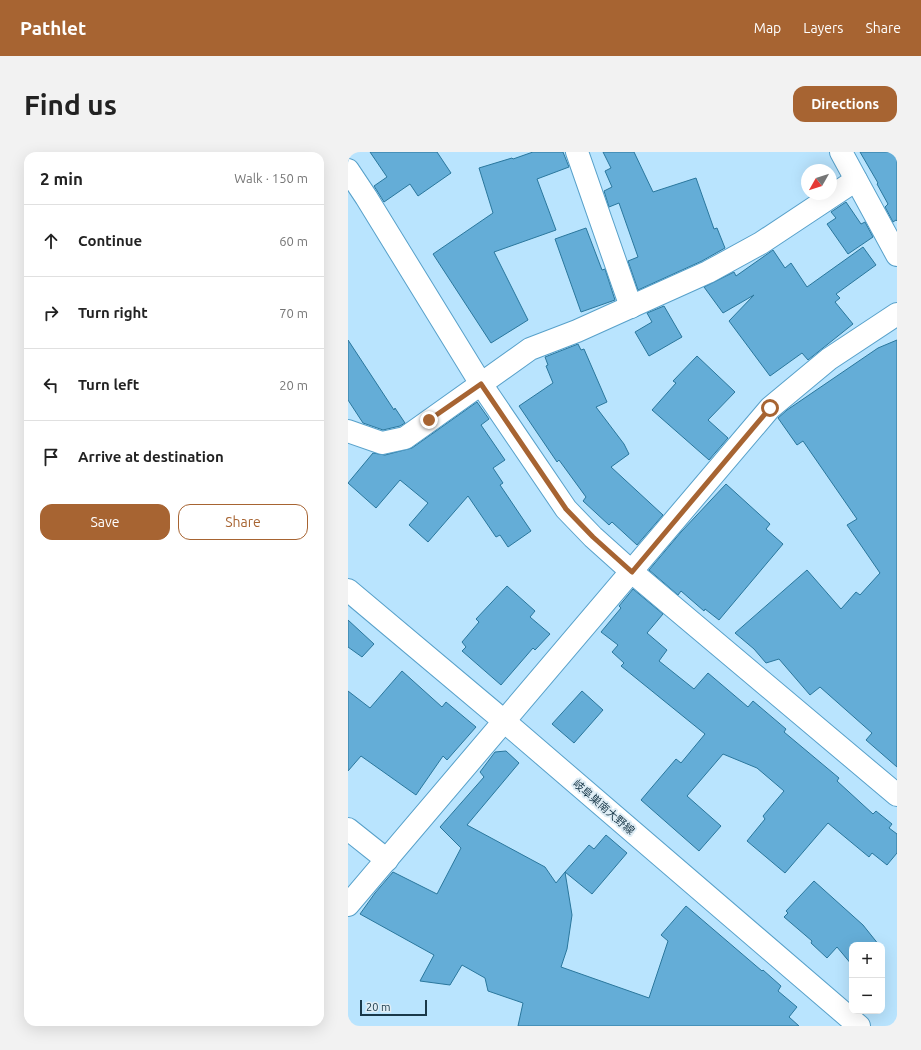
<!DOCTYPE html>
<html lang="en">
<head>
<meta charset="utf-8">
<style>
  :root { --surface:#fff; --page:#f2f2f2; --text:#222; --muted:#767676; --line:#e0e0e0; --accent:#a76432 }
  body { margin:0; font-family:Ubuntu,"Noto Sans JP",sans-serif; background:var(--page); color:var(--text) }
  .controls { position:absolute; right:12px; bottom:12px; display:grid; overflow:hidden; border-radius:8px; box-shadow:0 4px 16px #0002 }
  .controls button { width:36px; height:36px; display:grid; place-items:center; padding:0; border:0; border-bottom:1px solid var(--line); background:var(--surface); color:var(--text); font:20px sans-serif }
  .compass { position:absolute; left:453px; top:12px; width:36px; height:36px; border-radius:50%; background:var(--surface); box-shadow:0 4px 16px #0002; rotate:231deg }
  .scale { position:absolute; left:12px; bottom:10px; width:67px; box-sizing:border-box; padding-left:4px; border:2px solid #193849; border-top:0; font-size:11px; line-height:14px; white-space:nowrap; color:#193849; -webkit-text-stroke:3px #dfedf5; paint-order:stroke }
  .stop { position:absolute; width:12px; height:12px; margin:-9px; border:3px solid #a76432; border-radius:50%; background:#fff }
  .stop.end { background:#a76432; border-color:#fff; box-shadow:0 1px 4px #0008 }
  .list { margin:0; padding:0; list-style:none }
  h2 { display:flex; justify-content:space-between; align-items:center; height:52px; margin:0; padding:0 16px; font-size:17px }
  h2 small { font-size:13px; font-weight:400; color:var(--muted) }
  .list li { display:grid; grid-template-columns:26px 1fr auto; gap:12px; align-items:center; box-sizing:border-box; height:72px; padding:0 16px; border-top:1px solid var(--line) }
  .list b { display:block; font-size:15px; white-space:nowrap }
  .list em { font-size:13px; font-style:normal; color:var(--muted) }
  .actions { display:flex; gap:8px; padding:12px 16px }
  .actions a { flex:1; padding:9px 0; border:1px solid var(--accent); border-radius:12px; text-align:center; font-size:14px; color:var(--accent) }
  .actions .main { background:var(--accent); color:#fff }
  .icon { flex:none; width:22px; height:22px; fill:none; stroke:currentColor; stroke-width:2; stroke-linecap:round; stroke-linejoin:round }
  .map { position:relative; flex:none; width:549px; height:874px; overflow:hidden; border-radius:12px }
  header { display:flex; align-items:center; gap:24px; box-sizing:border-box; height:56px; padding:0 20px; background:var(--accent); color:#fff }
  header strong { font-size:19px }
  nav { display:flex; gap:22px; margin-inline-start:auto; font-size:14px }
  .intro { display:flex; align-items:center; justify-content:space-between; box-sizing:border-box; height:96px; padding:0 24px }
  h1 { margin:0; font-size:28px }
  .button { padding:10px 18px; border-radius:12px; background:var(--accent); color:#fff; font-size:14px; font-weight:700 }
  main { display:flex; gap:24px; padding:0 24px }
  aside { flex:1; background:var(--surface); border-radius:12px; box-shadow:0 4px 16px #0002 }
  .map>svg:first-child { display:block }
  .building { fill:#64add7; stroke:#2a779d }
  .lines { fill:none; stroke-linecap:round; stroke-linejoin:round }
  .minor-casing { stroke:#58a1ca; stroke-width:24 }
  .primary-casing { stroke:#58a1ca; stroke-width:24 }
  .minor { stroke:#fff; stroke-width:22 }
  .primary { stroke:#fff; stroke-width:22 }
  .route { stroke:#a76432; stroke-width:5 }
  .labels { text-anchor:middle; stroke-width:4; stroke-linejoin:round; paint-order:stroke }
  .street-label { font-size:11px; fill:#193849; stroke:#dfedf5 }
</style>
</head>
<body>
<header>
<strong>Pathlet</strong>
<nav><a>Map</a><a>Layers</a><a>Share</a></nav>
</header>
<div class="intro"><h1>Find us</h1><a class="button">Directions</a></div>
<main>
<aside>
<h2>2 min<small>Walk · 150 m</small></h2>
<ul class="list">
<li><svg class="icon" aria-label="ahead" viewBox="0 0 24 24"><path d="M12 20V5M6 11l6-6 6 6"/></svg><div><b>Continue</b></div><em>60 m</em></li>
<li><svg class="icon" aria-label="right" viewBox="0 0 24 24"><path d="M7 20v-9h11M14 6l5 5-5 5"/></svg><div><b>Turn right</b></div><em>70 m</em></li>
<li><svg class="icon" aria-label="left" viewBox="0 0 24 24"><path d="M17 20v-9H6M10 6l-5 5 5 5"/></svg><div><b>Turn left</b></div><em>20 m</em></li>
<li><svg class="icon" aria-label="arrive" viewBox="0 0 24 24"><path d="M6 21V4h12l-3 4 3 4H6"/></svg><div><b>Arrive at destination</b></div></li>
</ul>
<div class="actions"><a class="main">Save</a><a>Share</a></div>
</aside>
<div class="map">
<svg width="549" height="874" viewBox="0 0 549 874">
  <rect width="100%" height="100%" fill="#b9e4fe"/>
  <g class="building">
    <path d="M22,0H89L103,21L70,44L62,32L36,50L26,34L39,25Z"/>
    <path d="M185,0H215L221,15L189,27L208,78L146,100L180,168L143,191L85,102L145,61L131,16L164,6L165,7Z"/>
    <path d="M255,0H286L305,40L348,26L366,77L369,76L377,96L354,109L290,138L280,109L290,105L271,51L261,55L256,39L264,35L257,19L263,16Z"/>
    <path d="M512,0H549V69L548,68L545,70L537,55L540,52L529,32L530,31Z"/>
    <path d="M498,50L513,72L517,70L525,85L500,102L479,72L488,66L483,60Z"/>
    <path d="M238,76L254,118L257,117L267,148L233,160L207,87Z"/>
    <path d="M515,95L528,113L488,142L492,146L487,150L505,172L460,208L454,201L422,224L381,169L406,143L375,161L356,135L386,120L388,124L425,98L437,116L443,111L459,135Z"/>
    <path d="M316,154L334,185L301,204L287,180L304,170L299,161Z"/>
    <path d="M0,188L46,258L47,256L57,271L52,274L35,278L15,271L0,248Z"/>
    <path d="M549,188V615L518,588L524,581L472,535L462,543L431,507L418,511L406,497L387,481L459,418L493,457L508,440L512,443L532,421L499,373L509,367L455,289L449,293L430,266L439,258L530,196Z"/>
    <path d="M230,192L233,198L236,197L259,250L248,255L276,292L281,302L263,315L315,363L289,393L264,370L261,373L235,349L238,345L211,308L209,310L171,254L205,231L198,214L200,213L197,205Z"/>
    <path d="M349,204L387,240L360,268L380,286L361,308L304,258L328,231L325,229Z"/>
    <path d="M129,250L141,267L133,273L157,308L145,316L155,331L152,333L183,379L160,395L152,383L148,385L120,344L80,390L61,373L80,351L52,328L28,356L0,331L25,301L37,303L64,296Z"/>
    <path d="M378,332L422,372L418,377L435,392L371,468L357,457L356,459L333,439L330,443L301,418L333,380Z"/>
    <path d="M159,434L187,459L182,465L202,482L187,498L185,496L153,533L114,499L118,495L114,490L131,470L128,467Z"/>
    <path d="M285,437L315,462L299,481L319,498L311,509L346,537L360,521L400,555L405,549L438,577L436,580L491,626L489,629L525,662L528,659L544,672L541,676L549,682V701L539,713L524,701L521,705L480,671L437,721L399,689L417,667L415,664L436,639L409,616L375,602L339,644L373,674L351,699L293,648L328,607L333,611L357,582L273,514L276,511L264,500L270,493L253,480L273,456L271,454Z"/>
    <path d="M0,468L26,492L14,505L0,495Z"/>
    <path d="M54,519L94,555L98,550L128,575L99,608L95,604L68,643L13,604L0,619V539L22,556Z"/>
    <path d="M234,539L255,558L226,591L204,572Z"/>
    <path d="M158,599L171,611L119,673L197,715L208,731L217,720L224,763L219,797L213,815L301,846L320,789L313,783L338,754L414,819L415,818L433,834L430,839L449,855L441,865L451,874H170L175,851L140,839L137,826L114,813L102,833L72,829L86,803L12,762L27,741L45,720L89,742L113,696L92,675L136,625L132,620L147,600Z"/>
    <path d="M258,683L279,701L244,742L217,720L241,693L246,697Z"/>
    <path d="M466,729L515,773L531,793H504V813L489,795L479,806L463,791L464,789L436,765L440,761L438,759Z"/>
  </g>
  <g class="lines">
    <defs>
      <g id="minor">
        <path d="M229,0L283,155"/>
        <path d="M493,0L549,103"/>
        <path d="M0,18L18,45L133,232L218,357L245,385L284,420L549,643"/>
        <path d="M0,279L34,291L57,286L182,197L229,179L360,120L413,91L508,28"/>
        <path d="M0,677L39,708"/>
        <path d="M0,753L422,256L481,207L549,162"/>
      </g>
      <path id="primary" d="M0,438L156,569L511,874"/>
    </defs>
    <use href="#minor" class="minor-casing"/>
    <use href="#primary" class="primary-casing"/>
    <use href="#minor" class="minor"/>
    <use href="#primary" class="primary"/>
  </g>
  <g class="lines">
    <path class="route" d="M81,268L133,232L218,357L245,385L284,420L422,256"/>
  </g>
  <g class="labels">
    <g class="street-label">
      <text transform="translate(256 655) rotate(41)" y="4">岐阜巣南大野線</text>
    </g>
  </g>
</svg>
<div class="controls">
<button>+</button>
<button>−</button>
</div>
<svg class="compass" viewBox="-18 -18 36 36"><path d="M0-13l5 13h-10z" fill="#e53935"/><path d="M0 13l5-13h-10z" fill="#767676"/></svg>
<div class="scale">20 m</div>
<div class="stop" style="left:422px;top:256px"></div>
<div class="stop end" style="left:81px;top:268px"></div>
</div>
</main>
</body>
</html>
